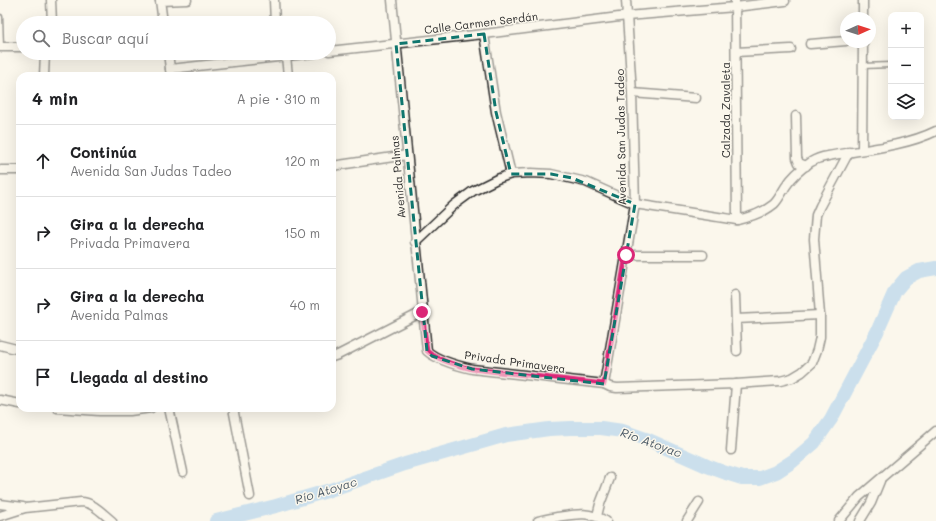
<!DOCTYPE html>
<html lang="es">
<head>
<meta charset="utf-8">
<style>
  :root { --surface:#fff; --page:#f6f6f6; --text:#202124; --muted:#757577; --line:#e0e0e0 }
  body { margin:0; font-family:Mali,sans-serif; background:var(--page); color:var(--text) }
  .controls { position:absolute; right:12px; top:12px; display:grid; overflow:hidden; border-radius:8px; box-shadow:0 4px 16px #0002 }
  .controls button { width:36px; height:36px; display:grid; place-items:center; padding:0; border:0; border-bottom:1px solid var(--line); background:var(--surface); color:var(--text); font:20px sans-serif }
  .compass { position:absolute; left:840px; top:12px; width:36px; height:36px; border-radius:50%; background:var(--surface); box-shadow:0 4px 16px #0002; rotate:87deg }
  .stop { position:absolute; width:12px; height:12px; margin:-9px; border:3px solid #db2777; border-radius:50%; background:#fff }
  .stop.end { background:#db2777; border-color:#fff; box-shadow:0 1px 4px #0008 }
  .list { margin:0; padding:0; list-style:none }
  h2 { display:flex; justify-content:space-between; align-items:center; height:52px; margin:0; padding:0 16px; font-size:17px }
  h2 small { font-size:13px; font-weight:400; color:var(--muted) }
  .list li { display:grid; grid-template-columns:26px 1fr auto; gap:12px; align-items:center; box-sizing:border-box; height:72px; padding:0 16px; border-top:1px solid var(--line) }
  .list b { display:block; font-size:15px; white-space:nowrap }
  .list p { margin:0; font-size:13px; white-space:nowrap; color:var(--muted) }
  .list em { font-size:13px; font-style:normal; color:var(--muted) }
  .icon { flex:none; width:22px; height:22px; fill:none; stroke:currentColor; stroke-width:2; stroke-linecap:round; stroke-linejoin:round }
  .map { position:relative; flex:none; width:936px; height:521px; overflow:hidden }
  .search { position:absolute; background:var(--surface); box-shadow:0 4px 16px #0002; left:16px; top:16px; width:320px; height:44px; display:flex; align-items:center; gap:10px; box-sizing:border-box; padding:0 14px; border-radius:22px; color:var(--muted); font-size:15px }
  .panel { position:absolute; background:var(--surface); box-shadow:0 4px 16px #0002; left:16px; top:72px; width:320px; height:340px; border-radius:12px }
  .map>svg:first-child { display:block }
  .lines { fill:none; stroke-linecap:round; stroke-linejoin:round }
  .river { stroke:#90c1ec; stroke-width:14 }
  .service-casing { stroke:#2b2b2b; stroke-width:7 }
  .minor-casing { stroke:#2b2b2b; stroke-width:11 }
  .service { stroke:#fbf7ec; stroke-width:4 }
  .minor { stroke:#fbf7ec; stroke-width:8 }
  .route { stroke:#db2777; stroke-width:5 }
  .marked { fill:none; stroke:#0f766e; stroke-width:3; stroke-dasharray:8 5; stroke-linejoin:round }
  .labels { text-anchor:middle; stroke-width:3; stroke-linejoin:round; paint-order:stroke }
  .street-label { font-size:11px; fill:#2b2b2b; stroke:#fbf7ec }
  .water-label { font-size:12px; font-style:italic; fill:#495865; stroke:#fbf7ec }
</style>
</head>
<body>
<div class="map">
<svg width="936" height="521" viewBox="0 0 936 521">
  <rect width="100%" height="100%" fill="#fbf7ec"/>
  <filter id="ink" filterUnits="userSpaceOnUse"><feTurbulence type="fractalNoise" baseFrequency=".025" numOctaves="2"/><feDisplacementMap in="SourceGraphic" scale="8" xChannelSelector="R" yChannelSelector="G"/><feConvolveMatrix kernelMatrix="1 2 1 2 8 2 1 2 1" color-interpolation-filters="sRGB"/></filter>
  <g filter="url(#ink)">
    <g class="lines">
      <path class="river" d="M216,521L276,506L327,491L405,464L475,444L506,435L549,429L571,428H601L623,431L646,439L707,466L726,473L742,478H760L776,472L793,461L814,443L831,419L877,332L895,291L906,278L919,271L936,268"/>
      <defs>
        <g id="service">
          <path d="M0,17L1,47"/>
          <path d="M862,66L891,65"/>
        </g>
        <g id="minor">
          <path d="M51,0L52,23"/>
          <path d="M160,0L163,23"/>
          <path d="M274,0L275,23"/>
          <path d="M392,0L427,351C437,360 459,366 472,369L604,384"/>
          <path d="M626,0L632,93L635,204L604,384L610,387L617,388L736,384L780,381L792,378L802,372L812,363L817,350L820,337V315L814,239L816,215L820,206L849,152"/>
          <path d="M735,0L737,220"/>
          <path d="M160,1L187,0"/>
          <path d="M863,18V0"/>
          <path d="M484,34L496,112L511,174"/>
          <path d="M810,44L846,41"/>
          <path d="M0,47H23"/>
          <path d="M329,51L484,34L627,16L735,7L785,1"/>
          <path d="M736,52L791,49"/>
          <path d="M168,53L171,76"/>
          <path d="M286,56L288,76"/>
          <path d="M170,69L315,53"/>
          <path d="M44,76L45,53"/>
          <path d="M632,93L696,98"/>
          <path d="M796,116L797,158L799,163L806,166"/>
          <path d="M862,150L863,42"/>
          <path d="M332,166L407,155"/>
          <path d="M0,170H20"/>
          <path d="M415,242L454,205L473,191L497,179L511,174L531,173L551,174L586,182L635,204L737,220C751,217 763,213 774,204C779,199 782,192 786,186C792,177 802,168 811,162C816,159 822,157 828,156C862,150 906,146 936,131"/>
          <path d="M626,255H703"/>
          <path d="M735,295L737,351"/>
          <path d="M736,319L820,315"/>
          <path d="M0,345L20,350"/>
          <path d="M332,357L338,355L422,312"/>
          <path d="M0,400L20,404"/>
          <path d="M57,408L99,411H130L151,408"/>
          <path d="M169,408L183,472"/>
          <path d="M233,408L250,496"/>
          <path d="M731,450L736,384"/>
          <path d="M0,504L23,507"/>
          <path d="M0,516L25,508L81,502C93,502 103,514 112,521"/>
          <path d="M597,516L600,504L610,478"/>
          <path d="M538,521C544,519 551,518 557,517C577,514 587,511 606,521"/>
          <path d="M687,521L699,502"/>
          <path d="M839,521L859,497L936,431"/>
          <path d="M860,521L871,503L880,481"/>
        </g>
      </defs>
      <use href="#service" class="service-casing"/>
      <use href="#minor" class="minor-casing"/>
      <use href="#service" class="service"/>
      <use href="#minor" class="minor"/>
    </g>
  </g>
  <g class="lines" filter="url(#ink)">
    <path class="route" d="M422,312L427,351C437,360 459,366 472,369L604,384L626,255"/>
  </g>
  <path d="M0 0H936V521H0ZM484,34L496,112L511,174H551L572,178L635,204L604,384L472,369L432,356L427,351L396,44Z" fill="#fbf7ec" fill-opacity=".55" fill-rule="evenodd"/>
  <path class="marked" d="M484,34L496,112L511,174H551L572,178L635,204L604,384L472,369L432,356L427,351L396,44Z"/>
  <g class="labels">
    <g class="street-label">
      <text transform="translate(481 23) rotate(-7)" y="4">Calle Carmen Serdán</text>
      <text transform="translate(726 110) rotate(-90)" y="4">Calzada Zavaleta</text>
      <text transform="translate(621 137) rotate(-91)" y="4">Avenida San Judas Tadeo</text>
      <text transform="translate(398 177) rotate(-95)" y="4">Avenida Palmas</text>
      <text transform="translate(515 362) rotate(8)" y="4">Privada Primavera</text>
    </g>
    <g class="water-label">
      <text transform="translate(651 443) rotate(20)" y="4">Río Atoyac</text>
      <text transform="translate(326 491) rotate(-17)" y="4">Río Atoyac</text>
    </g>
  </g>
</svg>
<div class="controls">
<button>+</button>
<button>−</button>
<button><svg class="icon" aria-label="layers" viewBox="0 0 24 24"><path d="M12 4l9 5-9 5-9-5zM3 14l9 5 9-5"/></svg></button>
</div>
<svg class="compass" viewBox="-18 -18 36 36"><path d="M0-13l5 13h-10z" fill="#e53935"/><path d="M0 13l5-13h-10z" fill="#757577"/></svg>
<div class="stop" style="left:626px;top:255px"></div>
<div class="stop end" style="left:422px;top:312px"></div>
<div class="search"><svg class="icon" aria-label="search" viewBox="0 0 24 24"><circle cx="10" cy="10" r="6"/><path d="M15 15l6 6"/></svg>Buscar aquí</div>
<section class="panel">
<h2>4 min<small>A pie · 310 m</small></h2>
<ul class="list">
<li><svg class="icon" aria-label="ahead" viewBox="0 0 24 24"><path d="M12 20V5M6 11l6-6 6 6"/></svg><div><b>Continúa</b><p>Avenida San Judas Tadeo</p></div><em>120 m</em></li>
<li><svg class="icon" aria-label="right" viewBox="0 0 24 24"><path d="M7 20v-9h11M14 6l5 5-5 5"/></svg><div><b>Gira a la derecha</b><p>Privada Primavera</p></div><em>150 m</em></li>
<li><svg class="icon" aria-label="right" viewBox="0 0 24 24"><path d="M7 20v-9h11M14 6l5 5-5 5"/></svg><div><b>Gira a la derecha</b><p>Avenida Palmas</p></div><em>40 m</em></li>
<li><svg class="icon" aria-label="arrive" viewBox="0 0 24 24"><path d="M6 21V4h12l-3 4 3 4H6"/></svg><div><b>Llegada al destino</b></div></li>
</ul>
</section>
</div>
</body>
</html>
